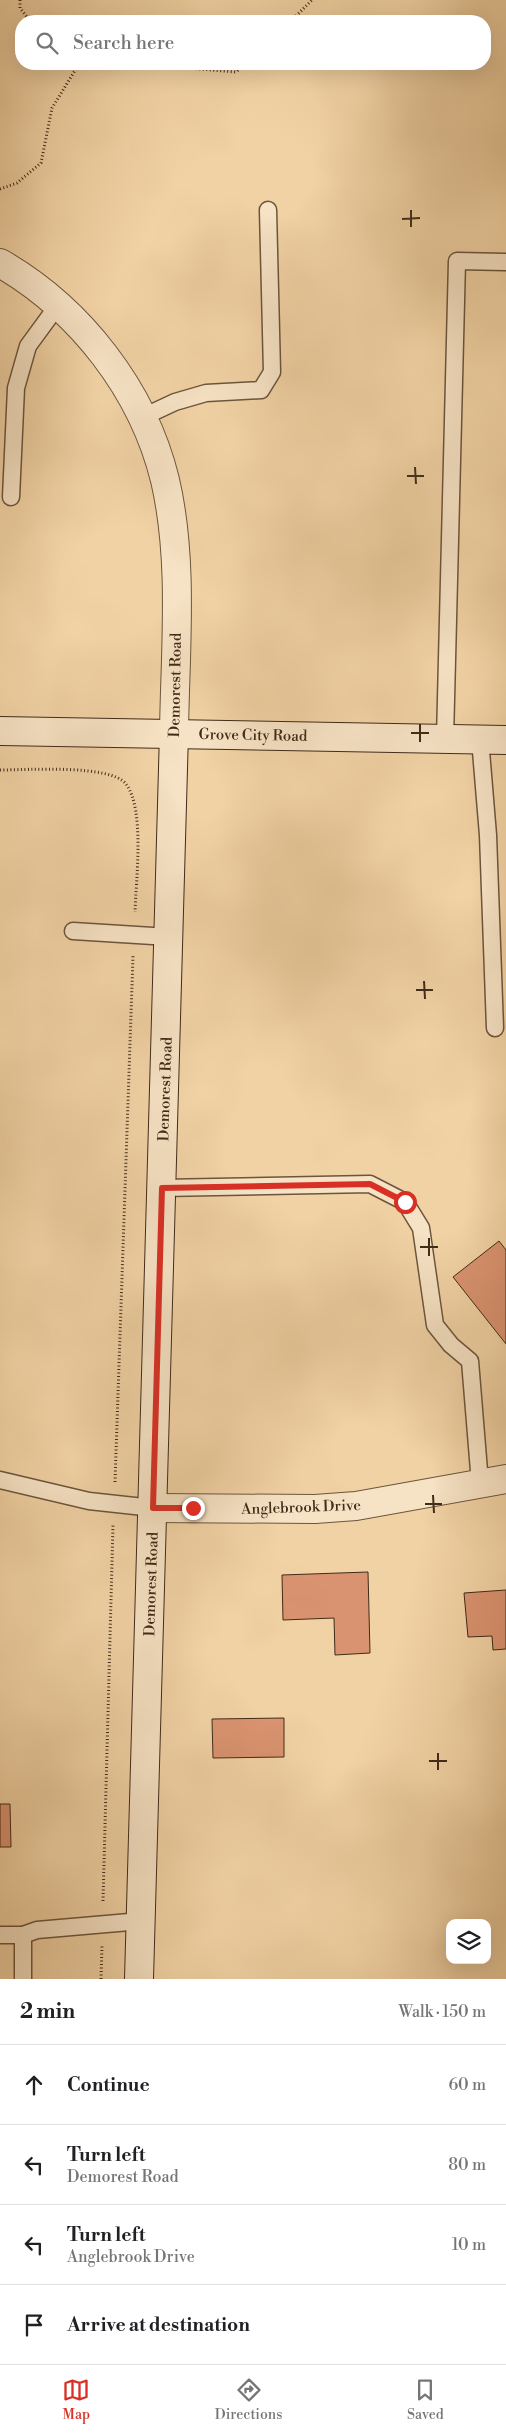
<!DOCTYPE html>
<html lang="en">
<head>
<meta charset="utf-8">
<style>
  :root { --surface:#fff; --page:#f2f2f2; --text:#202124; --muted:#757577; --line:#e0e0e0; --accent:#d93025 }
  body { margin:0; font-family:"Libre Bodoni",serif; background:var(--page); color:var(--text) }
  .controls { position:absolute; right:15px; bottom:15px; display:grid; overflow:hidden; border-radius:10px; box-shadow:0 5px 20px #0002 }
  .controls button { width:45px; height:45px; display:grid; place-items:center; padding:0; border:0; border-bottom:1px solid var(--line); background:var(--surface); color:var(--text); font:25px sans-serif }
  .stop { position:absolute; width:15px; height:15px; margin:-11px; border:4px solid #d93025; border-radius:50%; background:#fff }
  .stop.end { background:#d93025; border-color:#fff; box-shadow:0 1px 5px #0008 }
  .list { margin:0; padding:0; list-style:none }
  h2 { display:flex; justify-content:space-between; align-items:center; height:65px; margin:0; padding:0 20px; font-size:21px }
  h2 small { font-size:16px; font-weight:400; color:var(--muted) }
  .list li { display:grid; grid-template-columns:32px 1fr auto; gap:15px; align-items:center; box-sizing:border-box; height:80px; padding:0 20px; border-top:1px solid var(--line) }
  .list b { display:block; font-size:19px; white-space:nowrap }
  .list p { margin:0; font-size:16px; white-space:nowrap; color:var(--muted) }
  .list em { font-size:16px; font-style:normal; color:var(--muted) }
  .icon { flex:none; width:28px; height:28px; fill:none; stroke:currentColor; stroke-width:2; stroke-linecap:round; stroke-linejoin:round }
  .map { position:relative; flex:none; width:506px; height:1979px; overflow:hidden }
  .search { position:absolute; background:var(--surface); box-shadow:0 5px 20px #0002; left:15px; right:15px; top:15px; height:55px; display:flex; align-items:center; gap:12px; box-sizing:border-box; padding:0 18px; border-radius:20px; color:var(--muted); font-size:19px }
  .sheet { height:385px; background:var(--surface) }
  nav { display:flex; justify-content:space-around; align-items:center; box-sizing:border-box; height:70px; border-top:1px solid var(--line); background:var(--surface); font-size:14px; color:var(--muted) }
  nav a { display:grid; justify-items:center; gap:2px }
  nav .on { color:var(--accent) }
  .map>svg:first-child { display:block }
  .building { fill:#da9370; stroke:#402b19 }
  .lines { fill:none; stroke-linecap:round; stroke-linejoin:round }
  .lane-casing { stroke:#6c553c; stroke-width:19 }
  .street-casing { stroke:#6c553c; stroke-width:30 }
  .secondary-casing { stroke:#402b19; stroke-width:30 }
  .path { stroke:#402b19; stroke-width:3; stroke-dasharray:1 2.5; stroke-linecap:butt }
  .lane { stroke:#f6e2c4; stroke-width:16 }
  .street { stroke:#f6e2c4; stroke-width:28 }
  .secondary { stroke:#f6e2c4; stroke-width:28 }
  .route { stroke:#d93025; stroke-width:6 }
  .ticks { fill:none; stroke:#402b19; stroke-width:2 }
  .labels { text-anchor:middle; stroke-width:5; stroke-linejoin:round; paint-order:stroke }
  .street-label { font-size:15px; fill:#402b19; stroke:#f6e2c4 }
</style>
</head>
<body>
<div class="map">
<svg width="506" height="1979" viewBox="0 0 506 1979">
  <rect width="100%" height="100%" fill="#f1d2a4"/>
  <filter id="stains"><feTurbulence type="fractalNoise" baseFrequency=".004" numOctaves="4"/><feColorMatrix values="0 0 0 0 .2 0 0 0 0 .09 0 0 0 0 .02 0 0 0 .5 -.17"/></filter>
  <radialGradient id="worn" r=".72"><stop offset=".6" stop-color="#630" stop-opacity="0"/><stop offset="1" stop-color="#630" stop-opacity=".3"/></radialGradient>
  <g class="building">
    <path d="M499,1241L506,1250V1344L453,1277Z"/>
    <path d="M368,1572L370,1653L335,1655L334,1618L283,1620L282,1575Z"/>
    <path d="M506,1590V1649L493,1650L492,1636L468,1637L464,1593Z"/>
    <path d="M284,1718V1757L213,1758L212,1719Z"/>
    <path d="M0,1804H10L11,1847H0Z"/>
  </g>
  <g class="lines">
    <defs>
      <g id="lane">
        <path d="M143,417L175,402L206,393L261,390L272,372L268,210"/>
        <path d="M11,497L16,388L28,346L58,305"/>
        <path d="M445,739L457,261L506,262"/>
        <path d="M480,739L488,835L495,1028"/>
        <path d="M73,931L169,937"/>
        <path d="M162,1188L370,1184L405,1202L421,1228L435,1325L451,1345L470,1361L480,1483"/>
        <path d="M0,1480L89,1501L153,1508"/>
        <path d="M0,1935H23"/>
        <path d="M23,1979V1935L37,1930L141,1921"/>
      </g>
      <g id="street">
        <path d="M0,263C80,309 143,390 165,480C184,561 175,651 174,733"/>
        <path d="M153,1508L315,1509L356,1506L506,1479"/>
      </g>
      <g id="secondary">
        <path d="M0,731L506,740"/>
        <path d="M139,1979L174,733"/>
      </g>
    </defs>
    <use href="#lane" class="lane-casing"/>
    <use href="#street" class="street-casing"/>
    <use href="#secondary" class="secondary-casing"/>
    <g class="path">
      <path d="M20,0V8L30,21"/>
      <path d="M291,21L312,0"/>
      <path d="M140,64L236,72L245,64"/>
      <path d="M0,189L17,183L41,163L52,108L79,64"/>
      <path d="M0,770C26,770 111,764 126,784C145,809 136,880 135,912"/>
      <path d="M115,1482L133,956"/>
      <path d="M103,1901L113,1525"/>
      <path d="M101,1979L102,1945"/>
    </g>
    <use href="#lane" class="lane"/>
    <use href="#street" class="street"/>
    <use href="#secondary" class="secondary"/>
  </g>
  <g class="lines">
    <path class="route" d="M193,1508H153L162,1188L370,1184L405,1202"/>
  </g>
  <path class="ticks" d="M411,210V227M402,219L420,218M415,467L416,484M407,476H424M420,724V742M411,733H429M424,981L425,999M416,990H433M429,1238V1256M420,1247H438M433,1495L434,1513M425,1504H442M438,1753V1770M429,1761H447"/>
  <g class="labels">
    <g class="street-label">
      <text transform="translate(175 685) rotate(-89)" y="5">Demorest Road</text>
      <text transform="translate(253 735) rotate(1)" y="5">Grove City Road</text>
      <text transform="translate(165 1089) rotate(-88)" y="5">Demorest Road</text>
      <text transform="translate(301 1507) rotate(-2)" y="5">Anglebrook Drive</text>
      <text transform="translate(151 1584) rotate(-88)" y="5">Demorest Road</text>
    </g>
  </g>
  <rect width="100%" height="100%" filter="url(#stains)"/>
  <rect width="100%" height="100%" fill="url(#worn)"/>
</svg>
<div class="controls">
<button><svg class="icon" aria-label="layers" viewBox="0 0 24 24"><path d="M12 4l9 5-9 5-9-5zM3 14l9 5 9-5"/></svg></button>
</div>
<div class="stop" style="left:405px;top:1202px"></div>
<div class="stop end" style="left:193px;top:1508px"></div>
<div class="search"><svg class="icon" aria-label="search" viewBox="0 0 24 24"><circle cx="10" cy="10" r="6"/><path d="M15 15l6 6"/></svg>Search here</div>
</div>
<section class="sheet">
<h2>2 min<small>Walk · 150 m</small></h2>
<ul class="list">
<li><svg class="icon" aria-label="ahead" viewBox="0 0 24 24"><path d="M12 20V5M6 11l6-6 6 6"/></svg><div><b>Continue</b></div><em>60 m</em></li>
<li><svg class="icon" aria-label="left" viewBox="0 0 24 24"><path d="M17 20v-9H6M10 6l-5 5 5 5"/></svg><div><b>Turn left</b><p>Demorest Road</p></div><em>80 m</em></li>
<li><svg class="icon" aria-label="left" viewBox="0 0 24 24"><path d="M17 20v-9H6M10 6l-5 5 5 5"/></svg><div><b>Turn left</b><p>Anglebrook Drive</p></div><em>10 m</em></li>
<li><svg class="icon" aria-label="arrive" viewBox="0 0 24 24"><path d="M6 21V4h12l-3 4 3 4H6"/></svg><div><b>Arrive at destination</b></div></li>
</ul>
</section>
<nav>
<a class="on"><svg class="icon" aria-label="map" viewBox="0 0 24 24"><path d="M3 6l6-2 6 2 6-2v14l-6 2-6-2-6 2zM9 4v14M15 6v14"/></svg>Map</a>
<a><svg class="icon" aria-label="directions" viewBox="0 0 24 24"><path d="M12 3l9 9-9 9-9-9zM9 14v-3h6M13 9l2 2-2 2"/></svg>Directions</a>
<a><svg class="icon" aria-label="saved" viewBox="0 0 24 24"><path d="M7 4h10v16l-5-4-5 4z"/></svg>Saved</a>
</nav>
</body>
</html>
